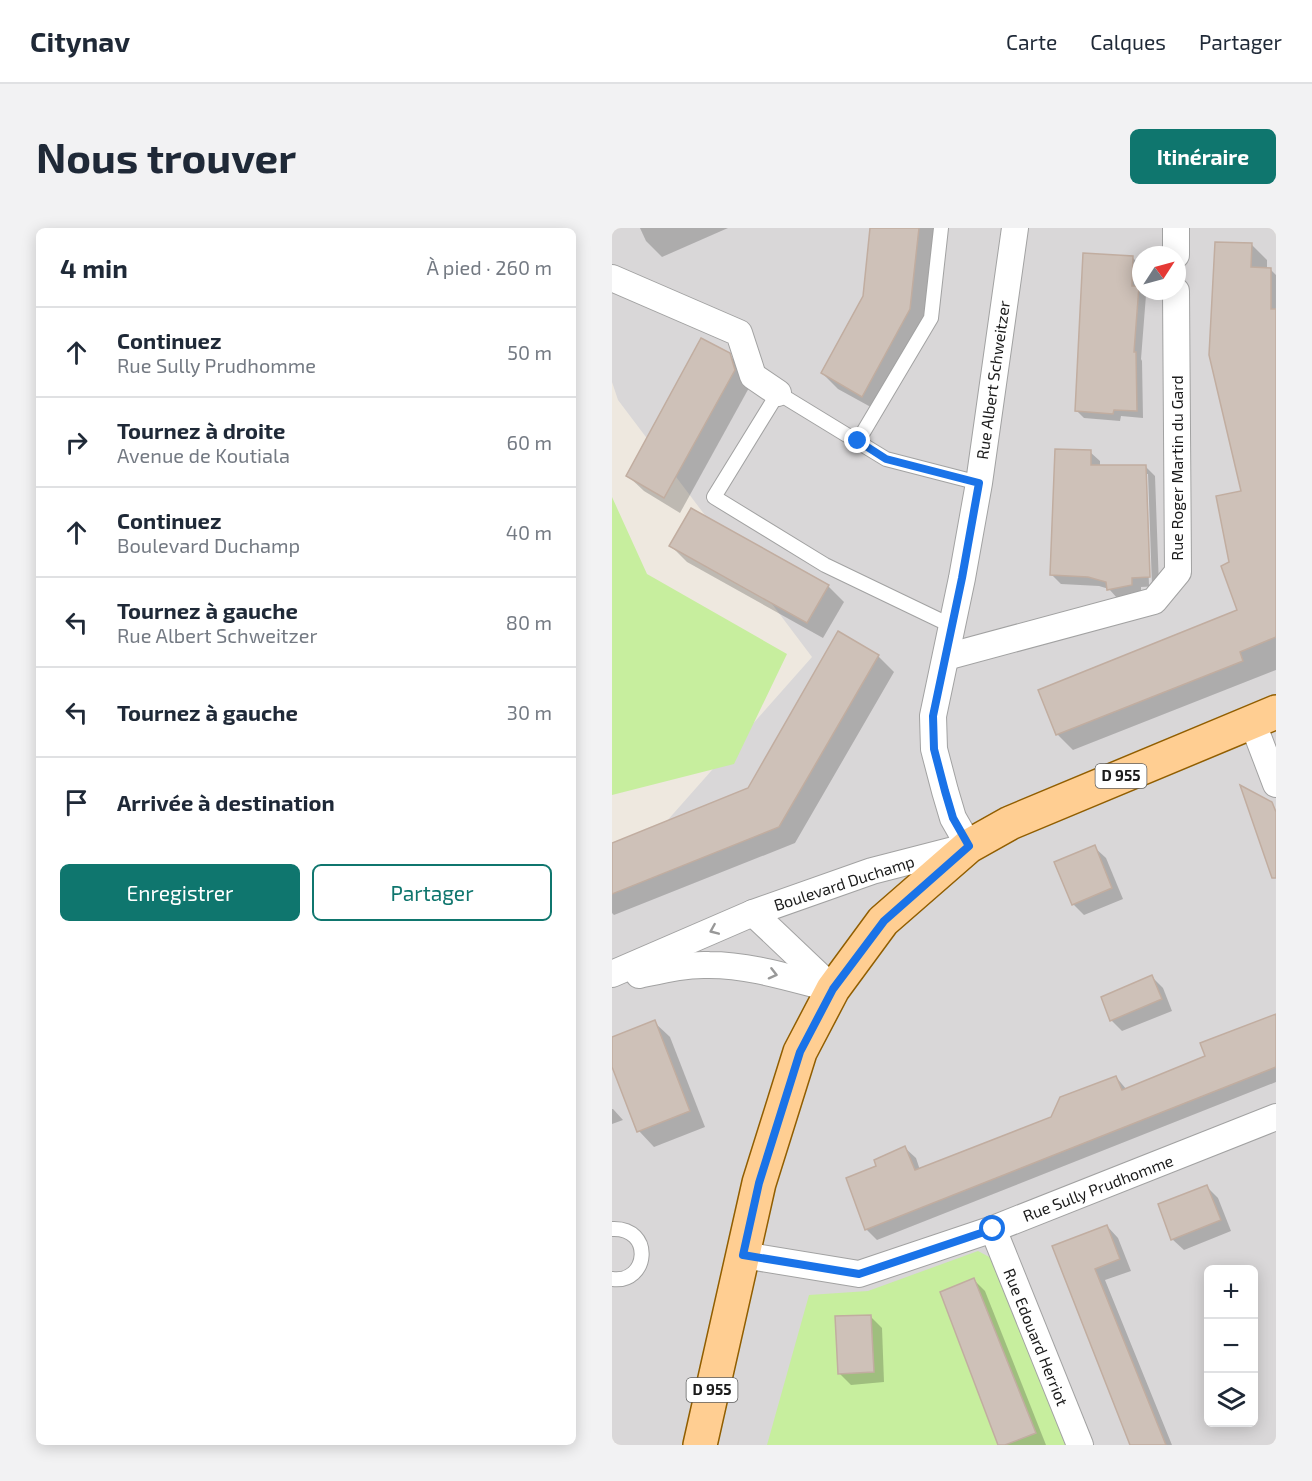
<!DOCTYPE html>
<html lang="fr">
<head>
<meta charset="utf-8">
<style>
  :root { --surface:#fff; --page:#f2f2f3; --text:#1f2937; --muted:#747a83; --line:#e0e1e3; --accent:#0f766e }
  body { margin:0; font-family:"Exo 2",sans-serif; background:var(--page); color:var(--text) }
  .controls { position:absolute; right:18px; bottom:18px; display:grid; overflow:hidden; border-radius:9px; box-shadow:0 3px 15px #0003 }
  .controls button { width:54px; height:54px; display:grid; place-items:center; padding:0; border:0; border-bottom:2px solid var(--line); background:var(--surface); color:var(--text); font:30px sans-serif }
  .compass { position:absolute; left:520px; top:18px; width:54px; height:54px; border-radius:50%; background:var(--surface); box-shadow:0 3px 15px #0003; rotate:54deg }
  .stop { position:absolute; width:18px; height:18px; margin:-14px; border:4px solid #1a73e8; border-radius:50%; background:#fff }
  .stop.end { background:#1a73e8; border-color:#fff; box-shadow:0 2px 6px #0008 }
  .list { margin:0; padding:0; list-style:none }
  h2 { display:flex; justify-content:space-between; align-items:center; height:78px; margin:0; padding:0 24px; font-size:26px }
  h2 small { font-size:20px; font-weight:400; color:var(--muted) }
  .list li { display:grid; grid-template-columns:39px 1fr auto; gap:18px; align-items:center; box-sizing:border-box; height:90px; padding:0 24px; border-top:2px solid var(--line) }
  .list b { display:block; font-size:22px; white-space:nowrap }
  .list p { margin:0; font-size:20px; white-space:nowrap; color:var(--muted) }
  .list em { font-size:20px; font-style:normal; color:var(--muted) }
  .actions { display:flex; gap:12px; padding:18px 24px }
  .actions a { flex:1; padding:14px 0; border:2px solid var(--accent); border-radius:9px; text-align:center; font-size:21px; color:var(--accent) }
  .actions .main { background:var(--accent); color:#fff }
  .icon { flex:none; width:33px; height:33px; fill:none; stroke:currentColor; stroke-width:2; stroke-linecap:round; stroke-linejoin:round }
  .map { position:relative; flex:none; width:664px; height:1217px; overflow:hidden; border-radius:9px }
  header { display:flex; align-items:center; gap:36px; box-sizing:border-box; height:84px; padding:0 30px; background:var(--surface); border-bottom:2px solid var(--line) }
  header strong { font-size:28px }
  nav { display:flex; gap:33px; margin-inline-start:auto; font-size:21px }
  .intro { display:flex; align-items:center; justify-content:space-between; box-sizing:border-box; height:144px; padding:0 36px }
  h1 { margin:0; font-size:42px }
  .button { padding:15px 27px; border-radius:9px; background:var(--accent); color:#fff; font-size:21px; font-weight:700 }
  main { display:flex; gap:36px; padding:0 36px }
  aside { flex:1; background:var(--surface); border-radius:9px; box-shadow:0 3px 15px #0003 }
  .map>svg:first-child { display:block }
  .residential { fill:#d9d7d8; fill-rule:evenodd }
  .grass { fill:#c7ee9e }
  .shadow { fill:#0003; fill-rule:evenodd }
  .building { fill:#cec1b8; stroke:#c1ada0; stroke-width:1.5 }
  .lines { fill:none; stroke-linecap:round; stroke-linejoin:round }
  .lane-casing { stroke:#a2a2a2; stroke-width:16 }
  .street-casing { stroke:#a2a2a2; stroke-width:28 }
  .primary-casing { stroke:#915e00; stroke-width:36 }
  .lane { stroke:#fff; stroke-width:14 }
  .street { stroke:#fff; stroke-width:26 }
  .primary { stroke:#ffce92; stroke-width:33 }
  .oneway { stroke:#989898 }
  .route { stroke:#1a73e8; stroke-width:8 }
  .labels { text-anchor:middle; stroke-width:4.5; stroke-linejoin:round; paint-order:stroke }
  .shield { fill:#fff; stroke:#5f5f5f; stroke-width:1.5 }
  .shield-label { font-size:15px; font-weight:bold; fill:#1b1b1b }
  .street-label { font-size:16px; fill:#1b1b1b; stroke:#fff }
</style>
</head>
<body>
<header>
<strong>Citynav</strong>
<nav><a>Carte</a><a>Calques</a><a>Partager</a></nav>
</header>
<div class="intro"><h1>Nous trouver</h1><a class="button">Itinéraire</a></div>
<main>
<aside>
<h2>4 min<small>À pied · 260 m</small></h2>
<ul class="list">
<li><svg class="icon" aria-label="ahead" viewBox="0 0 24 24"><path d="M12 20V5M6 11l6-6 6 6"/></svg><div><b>Continuez</b><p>Rue Sully Prudhomme</p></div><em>50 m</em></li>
<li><svg class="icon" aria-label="right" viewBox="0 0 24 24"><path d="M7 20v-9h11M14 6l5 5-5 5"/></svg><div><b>Tournez à droite</b><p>Avenue de Koutiala</p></div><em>60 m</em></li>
<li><svg class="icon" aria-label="ahead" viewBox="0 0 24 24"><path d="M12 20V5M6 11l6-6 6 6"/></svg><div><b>Continuez</b><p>Boulevard Duchamp</p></div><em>40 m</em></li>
<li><svg class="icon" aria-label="left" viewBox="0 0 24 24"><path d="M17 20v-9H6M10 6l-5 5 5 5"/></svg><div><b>Tournez à gauche</b><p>Rue Albert Schweitzer</p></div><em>80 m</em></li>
<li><svg class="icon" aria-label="left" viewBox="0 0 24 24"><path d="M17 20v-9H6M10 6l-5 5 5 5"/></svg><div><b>Tournez à gauche</b></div><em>30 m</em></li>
<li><svg class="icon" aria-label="arrive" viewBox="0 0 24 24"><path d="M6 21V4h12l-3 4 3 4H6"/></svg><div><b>Arrivée à destination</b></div></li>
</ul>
<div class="actions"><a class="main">Enregistrer</a><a>Partager</a></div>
</aside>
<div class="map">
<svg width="664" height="1217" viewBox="0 0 664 1217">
  <rect width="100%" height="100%" fill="#eee8df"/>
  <path class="residential" d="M0,0H664V1217H0V655L200,429L6,172L0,154ZM529,27H565V63H529ZM596,1042H642V1194H596Z"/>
  <g class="grass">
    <path d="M0,269L35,346L175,426L122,536L0,567Z"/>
    <path d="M366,1023L381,1031L457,1217H155L197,1067L256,1063Z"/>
  </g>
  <g class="shadow">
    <path d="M28,0H116L50,29L34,13Z"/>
    <path d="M260,0H324L313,97L266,183L226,161L210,145L253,68Z"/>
    <path d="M640,17L655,32V41L659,42L664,47V442L461,522L446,507L428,463L627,383L618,335L630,264L599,126Z"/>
    <path d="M520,29L527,36L526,60L534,67L529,131L530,133L531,190L509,188L508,193L472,190L465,183Z"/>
    <path d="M117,127L133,143L138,158L68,285L32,263L16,248Z"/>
    <path d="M478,224L488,233V239H534L543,248L547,358L529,359V366L506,371L497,361L487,358L449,356L440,347ZM533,246H536L540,357H537Z"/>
    <path d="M59,318L216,358L232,374L211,410L75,334Z"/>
    <path d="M266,428L282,444L183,615L2,687L0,685V616L137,561Z"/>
    <path d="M482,619L494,630L511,671L472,687L461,676Z"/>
    <path d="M540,749L551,760L560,783L510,803L499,792Z"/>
    <path d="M664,787V854L265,1012L254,1001L266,939L293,920L304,930L308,942L440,891L504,849L515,862L595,829Z"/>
    <path d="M42,794L58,809L93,899L42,919L27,903L0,835V810Z"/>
    <path d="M0,881H1L11,892L0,896Z"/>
    <path d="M595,959L606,970L619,1003L572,1022L560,1011Z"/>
    <path d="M495,998L506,1010L519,1043L493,1052L560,1217H520L442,1019Z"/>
    <path d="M362,1052L373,1063L434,1217H389Z"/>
    <path d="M259,1089L270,1100L272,1154L239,1157L228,1146Z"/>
  </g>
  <g class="building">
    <path d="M258,0H307L298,81L250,169L209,145L251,68Z"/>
    <path d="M603,14L640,15L639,39L659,40V81H664V409L628,424L631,433L444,507L426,462L625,382L609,338L617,334L604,268L629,263L597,127Z"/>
    <path d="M471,25L521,28L520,58H527L522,124H524L525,183L502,182L501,186L463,183Z"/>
    <path d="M89,110L118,125L123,142L52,270L14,248Z"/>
    <path d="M443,221L479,222V237H534L538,349L520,350V357L495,362L494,354L476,349L438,347Z"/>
    <path d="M79,280L217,357L195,395L57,318Z"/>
    <path d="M226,403L267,427L167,599L0,666V615L136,560Z"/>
    <path d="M628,557L660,574L664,584V650H660Z"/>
    <path d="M483,617L500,660L460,677L442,634Z"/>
    <path d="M540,747L550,771L498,793L489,769Z"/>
    <path d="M664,786V839L253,1002L234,950L264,938L262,932L293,918L303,942L439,889L448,869L504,848L510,862L593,828L588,815Z"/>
    <path d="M43,792L78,883L25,904L0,839V809Z"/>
    <path d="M595,957L609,992L559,1012L546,976Z"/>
    <path d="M495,997L508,1031L483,1041L554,1217H518L440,1018Z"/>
    <path d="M362,1050L424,1205L393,1217H386L328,1064Z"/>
    <path d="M259,1087L262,1144L226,1146L223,1088Z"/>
  </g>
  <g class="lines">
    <defs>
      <g id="lane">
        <path d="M246,213L319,90L329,0"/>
        <path d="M340,398L213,337L102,269L166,165L274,231L367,255"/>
        <path d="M0,1001C42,999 37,1056 0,1051"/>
      </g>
      <g id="street">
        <path d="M564,0V27"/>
        <path d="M0,50L127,105L141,148L166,165"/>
        <path d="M334,429L542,373L566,344L564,63"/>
        <path d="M640,493L664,556"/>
        <path d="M141,685L219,759"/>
        <path d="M0,746L141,685L260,643L357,618L341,590L333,563L322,521L321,488L350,350L367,255L403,0"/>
        <path d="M27,747C50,742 73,736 97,737C139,737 181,751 221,761"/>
        <path d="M381,1001L468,1217"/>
        <path d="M131,1027L247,1046L381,1001L664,889"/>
      </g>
      <path id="primary" d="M88,1217L147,955L188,824L221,761L271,693L357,618L398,595L664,484"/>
    </defs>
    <use href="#lane" class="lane-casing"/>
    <use href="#street" class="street-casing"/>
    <use href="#primary" class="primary-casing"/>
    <use href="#lane" class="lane"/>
    <use href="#street" class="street"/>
    <use href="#primary" class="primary"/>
  </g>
  <defs><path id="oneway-chevron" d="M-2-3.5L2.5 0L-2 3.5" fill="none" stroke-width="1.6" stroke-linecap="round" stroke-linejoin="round" transform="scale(1.5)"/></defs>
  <g class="oneway">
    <use href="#oneway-chevron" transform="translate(102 702) rotate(157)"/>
    <use href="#oneway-chevron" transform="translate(161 746) rotate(14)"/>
  </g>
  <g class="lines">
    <path class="route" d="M246,213L274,231L367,255L350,350L321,488L322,521L333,563L341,590L357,618L272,693L221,761L188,824L147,955L131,1027L247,1046L381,1001"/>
  </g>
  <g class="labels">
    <g class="shield">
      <rect x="483.5" y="536" width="51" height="24" rx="4.5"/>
      <rect x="74.5" y="1150" width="51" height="24" rx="4.5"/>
    </g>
    <g class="shield-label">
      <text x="509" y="553">D 955</text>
      <text x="100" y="1167">D 955</text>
    </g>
    <g class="street-label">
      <text transform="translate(381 152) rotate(-82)" y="6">Rue Albert Schweitzer</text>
      <text transform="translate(565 240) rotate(-90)" y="6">Rue Roger Martin du Gard</text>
      <text transform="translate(232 655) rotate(-18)" y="6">Boulevard Duchamp</text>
      <text transform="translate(486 960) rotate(-21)" y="6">Rue Sully Prudhomme</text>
      <text transform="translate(424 1109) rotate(68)" y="6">Rue Edouard Herriot</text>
    </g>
  </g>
</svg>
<div class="controls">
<button>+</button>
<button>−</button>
<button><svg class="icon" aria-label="layers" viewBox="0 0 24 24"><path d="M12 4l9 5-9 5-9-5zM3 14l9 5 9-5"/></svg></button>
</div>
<svg class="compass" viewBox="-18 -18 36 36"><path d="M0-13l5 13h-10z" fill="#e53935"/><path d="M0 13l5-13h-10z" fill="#747a83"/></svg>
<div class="stop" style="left:381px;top:1001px"></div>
<div class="stop end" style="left:246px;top:213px"></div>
</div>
</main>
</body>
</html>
